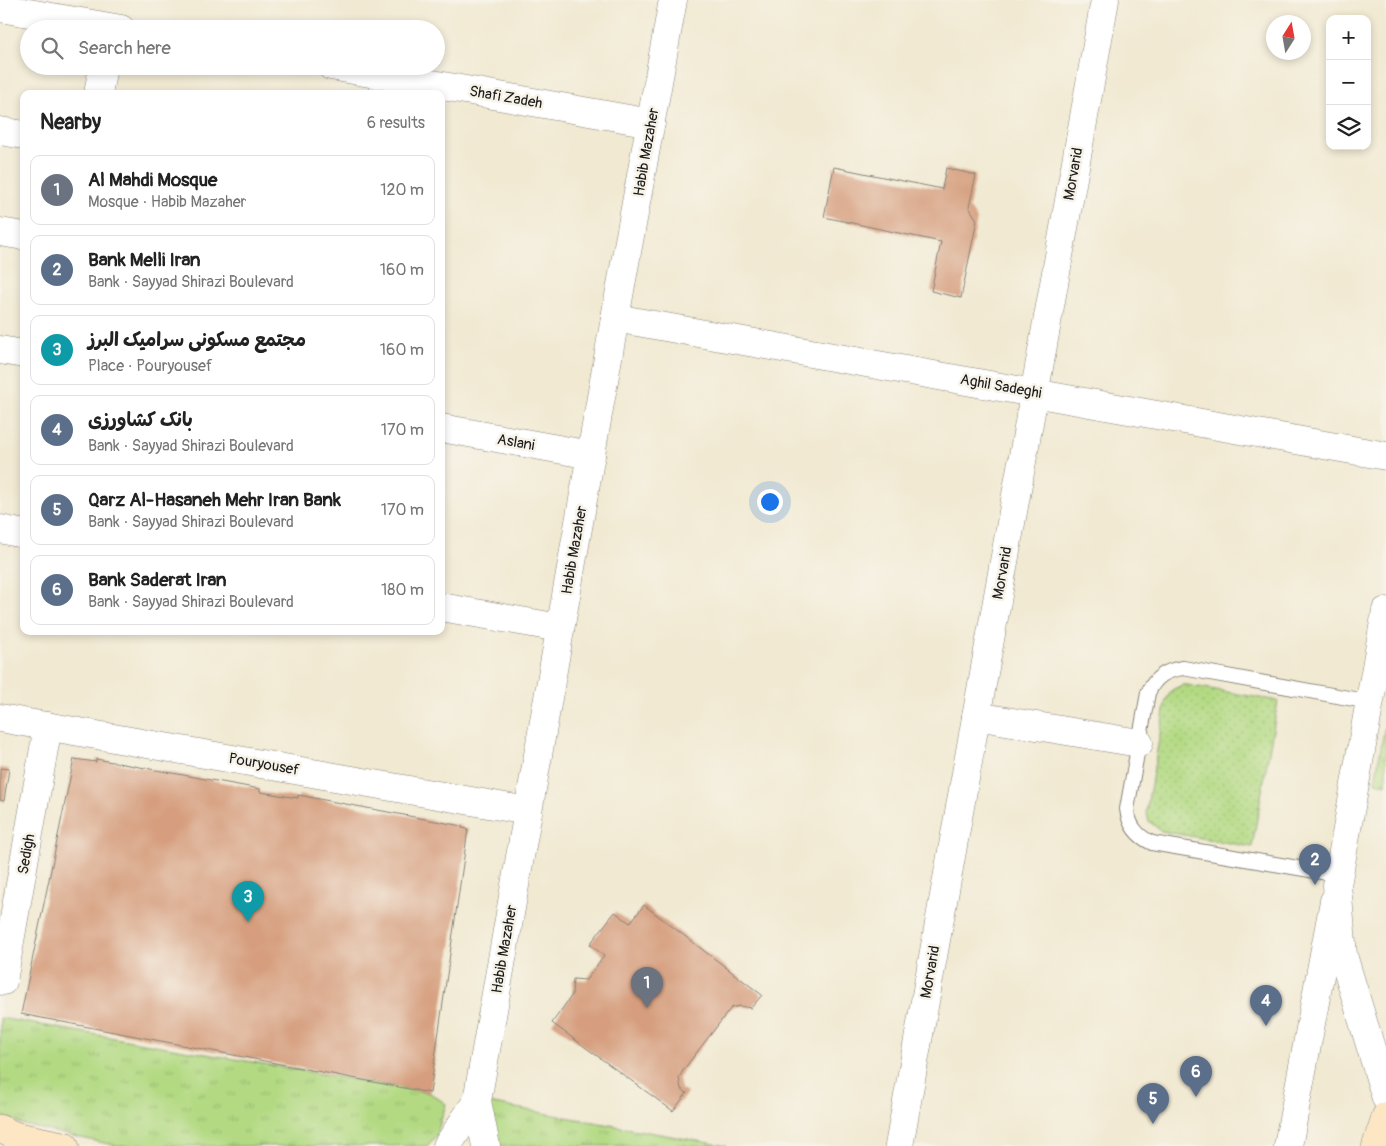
<!DOCTYPE html>
<html lang="en">
<head>
<meta charset="utf-8">
<style>
  :root { --surface:#fff; --page:#f6f6f6; --text:#222; --muted:#767676; --line:#e0e0e0; --accent:#ea580c }
  body { margin:0; font-family:Pangolin,"Playpen Sans Arabic",sans-serif; background:var(--page); color:var(--text) }
  .controls { position:absolute; right:15px; top:15px; display:grid; overflow:hidden; border-radius:10px; box-shadow:0 2px 8px #0003 }
  .controls button { width:45px; height:45px; display:grid; place-items:center; padding:0; border:0; border-bottom:1px solid var(--line); background:var(--surface); color:var(--text); font:25px sans-serif }
  .compass { position:absolute; left:1266px; top:15px; width:45px; height:45px; border-radius:50%; background:var(--surface); box-shadow:0 2px 8px #0003; rotate:11deg }
  .you { position:absolute; left:769px; top:501px; width:18px; height:18px; margin:-12px; border:4px solid #fff; border-radius:50%; background:#1a73e8; box-shadow:0 0 0 8px #1a73e833 }
  .badge { display:grid; place-items:center; width:32px; height:32px; border-radius:50%; background:var(--accent); color:#fff; font-size:16px; font-weight:700 }
  .pin { position:absolute; translate:-50% -41px; filter:drop-shadow(0 1px 2px #0008) }
  .pin::after { content:''; position:absolute; top:26px; width:18px; height:15px; background:inherit; clip-path:polygon(0 0,100% 0,50% 100%) }
  .list { margin:0; padding:0; list-style:none }
  h2 { display:flex; justify-content:space-between; align-items:center; height:65px; margin:0; padding:0 20px; font-size:21px }
  h2 small { font-size:16px; font-weight:400; color:var(--muted) }
  .list li { display:grid; grid-template-columns:32px 1fr auto; gap:15px; align-items:center; box-sizing:border-box; height:70px; margin:0 10px 10px; padding:0 10px; border:1px solid var(--line); border-radius:10px }
  .list b { display:block; font-size:19px; white-space:nowrap }
  .list p { margin:0; font-size:16px; white-space:nowrap; color:var(--muted) }
  .list em { font-size:16px; font-style:normal; color:var(--muted) }
  .icon { flex:none; width:28px; height:28px; fill:none; stroke:currentColor; stroke-width:2; stroke-linecap:round; stroke-linejoin:round }
  .map { position:relative; flex:none; width:1386px; height:1146px; overflow:hidden }
  .search { position:absolute; background:var(--surface); box-shadow:0 2px 8px #0003; left:20px; top:20px; width:425px; height:55px; display:flex; align-items:center; gap:12px; box-sizing:border-box; padding:0 18px; border-radius:28px; color:var(--muted); font-size:19px }
  .panel { position:absolute; background:var(--surface); box-shadow:0 2px 8px #0003; left:20px; top:90px; width:425px; height:545px; border-radius:10px }
  .map>svg:first-child { display:block }
  .grass { fill:url(#grass-tufts); stroke:#687b50 }
  .park { fill:url(#park-dots); stroke:#687b50 }
  .building { fill:#d69e7e }
  .lines { fill:none; stroke-linecap:round; stroke-linejoin:round }
  .service-casing { stroke:#868277; stroke-width:16 }
  .minor-casing { stroke:#868277; stroke-width:29 }
  .tertiary-casing { stroke:#868277; stroke-width:29 }
  .secondary-casing { stroke:#868277; stroke-width:29 }
  .service { stroke:#fff; stroke-width:14 }
  .minor { stroke:#fff; stroke-width:28 }
  .tertiary { stroke:#fff; stroke-width:28 }
  .secondary { stroke:#fce6c4; stroke-width:28 }
  .labels { text-anchor:middle; stroke-width:5; stroke-linejoin:round; paint-order:stroke }
  .street-label { font-size:15px; fill:#1c1c1c; stroke:#f7f3e8 }
</style>
</head>
<body>
<div class="map">
<svg width="1386" height="1146" viewBox="0 0 1386 1146">
  <defs>
    <pattern id="grass-tufts" width="24" height="20" patternUnits="userSpaceOnUse" patternTransform="scale(1.25)"><rect width="24" height="20" fill="#b3da83"/><path d="M3 7l-1-3M5 7V3M7 7l1-3M15 17l-1-3M17 17v-4M19 17l1-3" fill="none" stroke="#99ba71"/></pattern>
    <pattern id="park-dots" width="8" height="8" patternUnits="userSpaceOnUse" patternTransform="scale(1.25)"><rect width="8" height="8" fill="#b3da83"/><path d="M2 2h.1M6 6h.1" fill="none" stroke="#99ba71" stroke-width="1.8" stroke-linecap="round"/></pattern>
  </defs>
  <rect width="100%" height="100%" fill="#f7f3e8"/>
  <filter id="ink" filterUnits="userSpaceOnUse"><feTurbulence type="fractalNoise" baseFrequency=".02" numOctaves="2"/><feDisplacementMap in="SourceGraphic" scale="10" xChannelSelector="R" yChannelSelector="G"/><feConvolveMatrix kernelMatrix="1 2 1 2 8 2 1 2 1" color-interpolation-filters="sRGB"/></filter>
  <filter id="wash" filterUnits="userSpaceOnUse"><feTurbulence type="fractalNoise" baseFrequency=".0096" numOctaves="4" result="noise"/><feDisplacementMap in="SourceGraphic" scale="20" xChannelSelector="R" yChannelSelector="G"/><feGaussianBlur stdDeviation="1.12" result="paint"/><feColorMatrix in="noise" values="0 0 0 0 0 0 0 0 0 0 0 0 0 0 0 0 0 1.4 0 .05"/><feComposite in="paint" operator="in"/></filter>
  <g filter="url(#wash)">
    <rect width="100%" height="100%" fill="#f1e9d2"/>
    <g class="grass">
      <path d="M1386,718V784L1375,782Z"/>
      <path d="M0,1018L430,1093L446,1104L436,1136L427,1146H117L24,1125L0,1115Z"/>
      <path d="M477,1101L726,1146H486Z"/>
    </g>
    <path class="park" d="M1182,685H1187L1278,701L1252,847L1161,831L1149,821L1146,812L1166,700L1172,690Z"/>
    <g id="blocks">
      <g class="building">
        <path d="M834,167L942,189L946,168L976,175L969,207L977,220L961,298L931,291L941,242L824,217Z"/>
        <path d="M74,759L96,762V759L260,789V792L298,798V795L462,826V828L468,829L430,1093L21,1014Z"/>
        <path d="M0,768L9,769L4,801L0,800Z"/>
        <path d="M644,905L762,995L751,1008L740,1006L731,1008L684,1069L679,1078L681,1089L687,1093L673,1111L552,1023L572,995L573,979L586,980L604,956L590,944L615,912L630,923Z"/>
      </g>
    </g>
  </g>
  <g filter="url(#ink)">
    <use href="#blocks" fill-opacity="0" stroke="#868277" stroke-width="1"/>
    <g class="lines">
      <defs>
        <path id="service" d="M1339,875L1152,843C1137,836 1129,826 1127,809L1148,693C1155,677 1166,670 1183,668L1370,702"/>
        <g id="minor">
          <path d="M0,8L121,29"/>
          <path d="M331,66L651,123"/>
          <path d="M98,94L103,66"/>
          <path d="M0,131L24,135"/>
          <path d="M0,232L24,236"/>
          <path d="M615,318L1386,456"/>
          <path d="M0,350L24,354"/>
          <path d="M441,428L591,455"/>
          <path d="M0,529L24,534"/>
          <path d="M441,607L560,628"/>
          <path d="M976,716L1139,743"/>
          <path d="M0,718L528,811"/>
          <path d="M3,981L48,726"/>
          <path d="M477,1101L486,1146"/>
          <path d="M447,1146L477,1101L615,318L673,0"/>
          <path d="M899,1146L1105,0"/>
          <path d="M1288,1146L1334,901"/>
        </g>
        <path id="tertiary" d="M1386,611L1337,885L1343,955L1386,1098"/>
        <g id="secondary">
          <path d="M0,1129L16,1136L65,1146"/>
          <path d="M1376,1146L1386,1116"/>
        </g>
      </defs>
      <use href="#service" class="service-casing"/>
      <use href="#minor" class="minor-casing"/>
      <use href="#tertiary" class="tertiary-casing"/>
      <use href="#secondary" class="secondary-casing"/>
      <use href="#service" class="service"/>
      <use href="#minor" class="minor"/>
      <use href="#tertiary" class="tertiary"/>
      <use href="#secondary" class="secondary"/>
    </g>
  </g>
  <g class="labels">
    <g class="street-label">
      <text transform="translate(506 97) rotate(10)" y="5">Shafi Zadeh</text>
      <text transform="translate(646 152) rotate(-80)" y="5">Habib Mazaher</text>
      <text transform="translate(1073 174) rotate(-80)" y="5">Morvarid</text>
      <text transform="translate(1001 386) rotate(10)" y="5">Aghil Sadeghi</text>
      <text transform="translate(516 442) rotate(10)" y="5">Aslani</text>
      <text transform="translate(574 550) rotate(-80)" y="5">Habib Mazaher</text>
      <text transform="translate(1002 573) rotate(-80)" y="5">Morvarid</text>
      <text transform="translate(264 764) rotate(10)" y="5">Pouryousef</text>
      <text transform="translate(26 854) rotate(-80)" y="5">Sedigh</text>
      <text transform="translate(504 949) rotate(-80)" y="5">Habib Mazaher</text>
      <text transform="translate(930 972) rotate(-80)" y="5">Morvarid</text>
    </g>
  </g>
</svg>
<div class="controls">
<button>+</button>
<button>−</button>
<button><svg class="icon" aria-label="layers" viewBox="0 0 24 24"><path d="M12 4l9 5-9 5-9-5zM3 14l9 5 9-5"/></svg></button>
</div>
<svg class="compass" viewBox="-18 -18 36 36"><path d="M0-13l5 13h-10z" fill="#e53935"/><path d="M0 13l5-13h-10z" fill="#767676"/></svg>
<div class="you"></div>
<div class="pin badge" style="left:647px;top:1008px;background:#6b7280">1</div>
<div class="pin badge" style="left:1315px;top:885px;background:#5c6f8a">2</div>
<div class="pin badge" style="left:248px;top:922px;background:#0f9aa8">3</div>
<div class="pin badge" style="left:1266px;top:1026px;background:#5c6f8a">4</div>
<div class="pin badge" style="left:1153px;top:1124px;background:#5c6f8a">5</div>
<div class="pin badge" style="left:1196px;top:1097px;background:#5c6f8a">6</div>
<div class="search"><svg class="icon" aria-label="search" viewBox="0 0 24 24"><circle cx="10" cy="10" r="6"/><path d="M15 15l6 6"/></svg>Search here</div>
<section class="panel">
<h2>Nearby<small>6 results</small></h2>
<ul class="list">
<li><span class="badge" style="background:#6b7280">1</span><div><b>Al Mahdi Mosque</b><p>Mosque · Habib Mazaher</p></div><em>120 m</em></li>
<li><span class="badge" style="background:#5c6f8a">2</span><div><b>Bank Melli Iran</b><p>Bank · Sayyad Shirazi Boulevard</p></div><em>160 m</em></li>
<li><span class="badge" style="background:#0f9aa8">3</span><div><b>مجتمع مسکونی سرامیک البرز</b><p>Place · Pouryousef</p></div><em>160 m</em></li>
<li><span class="badge" style="background:#5c6f8a">4</span><div><b>بانک کشاورزی</b><p>Bank · Sayyad Shirazi Boulevard</p></div><em>170 m</em></li>
<li><span class="badge" style="background:#5c6f8a">5</span><div><b>Qarz Al-Hasaneh Mehr Iran Bank</b><p>Bank · Sayyad Shirazi Boulevard</p></div><em>170 m</em></li>
<li><span class="badge" style="background:#5c6f8a">6</span><div><b>Bank Saderat Iran</b><p>Bank · Sayyad Shirazi Boulevard</p></div><em>180 m</em></li>
</ul>
</section>
</div>
</body>
</html>
